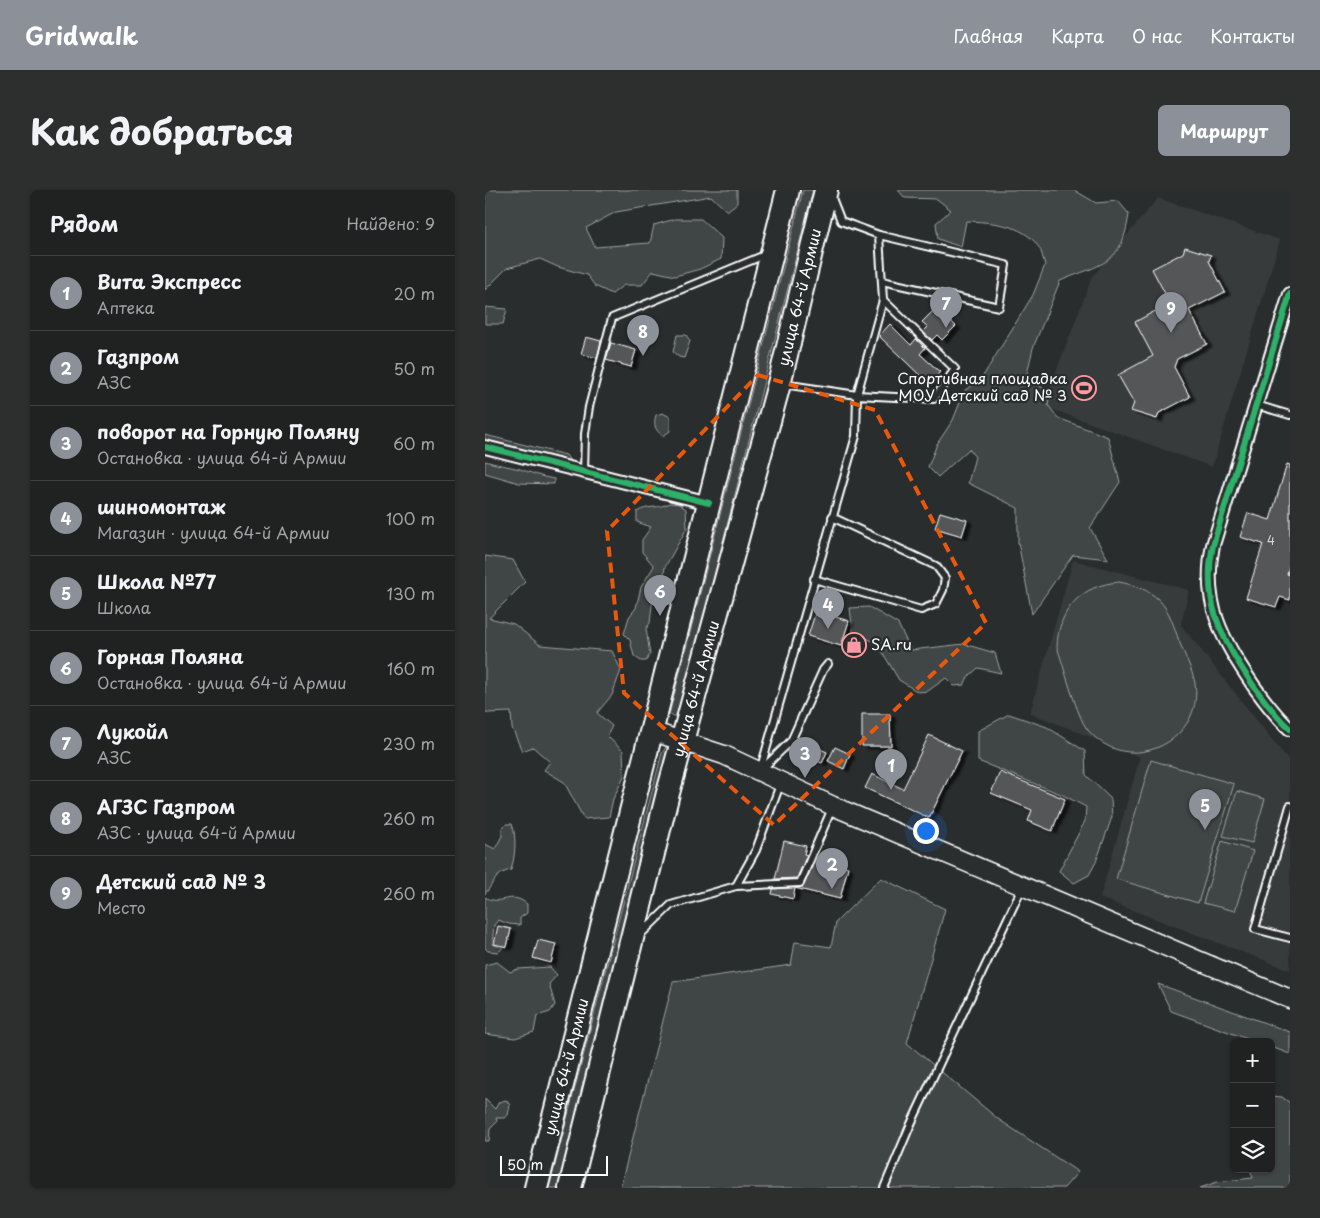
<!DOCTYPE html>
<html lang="ru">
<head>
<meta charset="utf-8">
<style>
  :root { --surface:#202222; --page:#2d2f2f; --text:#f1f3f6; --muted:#a2a4a5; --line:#3d3f40; --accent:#8c9099 }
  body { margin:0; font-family:"Playpen Sans",sans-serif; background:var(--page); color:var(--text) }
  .controls { position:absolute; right:15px; bottom:15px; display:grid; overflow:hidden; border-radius:8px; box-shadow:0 1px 4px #0004 }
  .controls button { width:45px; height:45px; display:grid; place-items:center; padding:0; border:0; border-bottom:1px solid var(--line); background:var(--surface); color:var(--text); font:25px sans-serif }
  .scale { position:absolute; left:15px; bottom:12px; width:108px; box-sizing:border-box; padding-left:5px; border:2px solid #fff; border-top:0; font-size:14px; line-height:18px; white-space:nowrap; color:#fff; -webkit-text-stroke:4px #2a2d2e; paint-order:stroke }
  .you { position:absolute; left:440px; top:640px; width:18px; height:18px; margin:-12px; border:4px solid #fff; border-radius:50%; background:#1a73e8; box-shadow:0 0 0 8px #1a73e833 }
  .badge { display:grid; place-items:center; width:32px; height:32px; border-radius:50%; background:var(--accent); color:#fff; font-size:16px; font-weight:700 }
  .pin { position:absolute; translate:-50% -41px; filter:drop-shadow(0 1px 2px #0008) }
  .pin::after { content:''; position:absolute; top:26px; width:18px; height:15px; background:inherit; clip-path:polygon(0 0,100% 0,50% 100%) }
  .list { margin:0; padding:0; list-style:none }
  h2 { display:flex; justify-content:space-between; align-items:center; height:65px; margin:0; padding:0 20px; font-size:21px }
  h2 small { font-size:16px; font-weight:400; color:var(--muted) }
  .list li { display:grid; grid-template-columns:32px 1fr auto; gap:15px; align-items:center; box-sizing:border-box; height:75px; padding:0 20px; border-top:1px solid var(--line) }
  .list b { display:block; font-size:19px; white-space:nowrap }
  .list p { margin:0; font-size:16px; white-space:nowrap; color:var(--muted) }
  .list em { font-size:16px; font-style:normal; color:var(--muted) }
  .icon { flex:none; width:28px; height:28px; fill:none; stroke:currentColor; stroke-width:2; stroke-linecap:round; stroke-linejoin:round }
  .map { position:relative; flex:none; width:805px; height:998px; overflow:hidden; border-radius:8px }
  header { display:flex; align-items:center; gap:30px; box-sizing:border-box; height:70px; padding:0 25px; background:var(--accent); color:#fff }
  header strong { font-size:24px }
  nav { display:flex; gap:28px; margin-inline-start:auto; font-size:18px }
  .intro { display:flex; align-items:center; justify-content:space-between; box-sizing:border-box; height:120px; padding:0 30px }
  h1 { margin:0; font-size:35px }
  .button { padding:12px 22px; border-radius:8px; background:var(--accent); color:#fff; font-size:18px; font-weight:700 }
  main { display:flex; gap:30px; padding:0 30px }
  aside { flex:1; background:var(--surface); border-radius:8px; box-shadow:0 1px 4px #0004 }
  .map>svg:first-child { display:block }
  .built { fill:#373a3b }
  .green { fill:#414445; stroke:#a0a2a2 }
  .building { fill:#555758; stroke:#fff; filter:url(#shadow) }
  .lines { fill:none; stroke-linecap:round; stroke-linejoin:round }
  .lane-casing { stroke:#fff; stroke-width:10 }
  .street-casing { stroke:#fff; stroke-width:16 }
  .secondary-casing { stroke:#fff; stroke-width:21 }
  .highway-casing { stroke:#fff; stroke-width:26 }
  .lane { stroke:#2a2d2e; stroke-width:6 }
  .street { stroke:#2a2d2e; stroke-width:12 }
  .secondary { stroke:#2a2d2e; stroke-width:18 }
  .highway { stroke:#2a2d2e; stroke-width:22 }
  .cycleway-casing { stroke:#2a2d2e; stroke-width:9 }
  .cycleway { stroke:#2db169; stroke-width:6 }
  .marked { fill:none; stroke:#e8590c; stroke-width:4; stroke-dasharray:10 6; stroke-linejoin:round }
  .labels { text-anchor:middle; stroke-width:4.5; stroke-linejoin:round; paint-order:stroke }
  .number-label { font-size:12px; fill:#d4d5d5 }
  .street-label { font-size:15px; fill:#fff; stroke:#2a2d2e }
  .poi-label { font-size:15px; fill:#fff; stroke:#2a2d2e; text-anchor:end }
</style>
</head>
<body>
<header>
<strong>Gridwalk</strong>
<nav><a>Главная</a><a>Карта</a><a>О нас</a><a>Контакты</a></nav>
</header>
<div class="intro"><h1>Как добраться</h1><a class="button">Маршрут</a></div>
<main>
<aside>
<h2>Рядом<small>Найдено: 9</small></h2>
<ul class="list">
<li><span class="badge">1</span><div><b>Вита Экспресс</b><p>Аптека</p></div><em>20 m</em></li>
<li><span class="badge">2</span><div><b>Газпром</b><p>АЗС</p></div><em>50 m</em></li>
<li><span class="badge">3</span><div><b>поворот на Горную Поляну</b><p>Остановка · улица 64-й Армии</p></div><em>60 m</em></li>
<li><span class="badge">4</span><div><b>шиномонтаж</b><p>Магазин · улица 64-й Армии</p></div><em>100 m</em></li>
<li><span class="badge">5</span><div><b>Школа №77</b><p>Школа</p></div><em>130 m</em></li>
<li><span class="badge">6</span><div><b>Горная Поляна</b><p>Остановка · улица 64-й Армии</p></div><em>160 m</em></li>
<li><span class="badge">7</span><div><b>Лукойл</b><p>АЗС</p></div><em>230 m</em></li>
<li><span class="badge">8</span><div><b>АГЗС Газпром</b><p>АЗС · улица 64-й Армии</p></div><em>260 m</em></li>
<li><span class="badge">9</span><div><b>Детский сад № 3</b><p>Место</p></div><em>260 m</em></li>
</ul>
</aside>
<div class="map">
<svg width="805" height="998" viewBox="0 0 805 998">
  <defs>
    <filter id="shadow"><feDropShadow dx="5" dy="3" stdDeviation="1" flood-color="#0009"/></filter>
  </defs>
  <rect width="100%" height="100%" fill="#2a2d2e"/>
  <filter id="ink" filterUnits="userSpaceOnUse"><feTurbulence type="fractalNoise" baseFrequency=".02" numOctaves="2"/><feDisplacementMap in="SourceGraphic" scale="10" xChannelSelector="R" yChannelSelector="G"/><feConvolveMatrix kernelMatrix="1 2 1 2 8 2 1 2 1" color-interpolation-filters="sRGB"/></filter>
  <g filter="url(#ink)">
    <g class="built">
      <path d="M673,8L795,50L727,277L558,216L607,87Z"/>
      <path d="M588,370L704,400L696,435L805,572V780L615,708L655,567L545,523Z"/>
    </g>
    <g class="green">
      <path d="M0,0H252V13L242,21L226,6L131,22L101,38L110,57L165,53L169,35L190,29H216L237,48L236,69L215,79L190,86L168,81L157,95H139L127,104L110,96L102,85L73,77L55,69L22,78L0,100Z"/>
      <path d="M318,0H328L193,527L184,525Z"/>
      <path d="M413,0H589L611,13L633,11L644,24C637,75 618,73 575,91L548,158L541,188L565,202L563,215L573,228L623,247L635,292L605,338L623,369L588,365L547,424L533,352V318L483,293L490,267L484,259L453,287L443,277L452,254L468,230L480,200L495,191L548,105L560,75C558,69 557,61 553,56C538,34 506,32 481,31L476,57L453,49L451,33L466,20L452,9L420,8Z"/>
      <path d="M0,117L22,119L18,134H0Z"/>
      <path d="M192,145H201L205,151L199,168L194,167L188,162Z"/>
      <path d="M178,223L185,227V241L178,246C170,240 168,235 171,225Z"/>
      <path d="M0,245L81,265L85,271L0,252Z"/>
      <path d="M0,271C12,275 23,276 35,279C47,283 56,287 69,289V294L34,293L0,283Z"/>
      <path d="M185,313L194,314L201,319L202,338L180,377L177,397L167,415L165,433L161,439L165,464L161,471H156L149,466L145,450L139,444L144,427L151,418L156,397L169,376L157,362V350L166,337L152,332V322C162,315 174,319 185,313Z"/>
      <path d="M0,366L28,370L40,392L4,428L29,434L55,455L127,461L136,480L127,505L112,523L127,536L122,546L138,561L139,586L128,609L124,627L99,629L79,592L59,580L65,572L48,557L37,561L27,538L26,522L2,523L0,520Z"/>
      <path d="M634,392C649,395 663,399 674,410C685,421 689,437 694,451C699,464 707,479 710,493C717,533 681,565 644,562C627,561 609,550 600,536C590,519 579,477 572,457C573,420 596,395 634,392Z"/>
      <path d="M384,417L413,434L426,460L479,454L510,463L516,483L493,478L483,487L479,495L469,496L461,488L443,501L433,502L414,490L392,453L368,442L365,418Z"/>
      <path d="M524,524L562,537L600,561L601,585L626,609L627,627L611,672L604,685L589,693L574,681L600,631L601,617L578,605L493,571V541Z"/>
      <path d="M185,556V563L73,998H64L177,563L181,557Z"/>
      <path d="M666,570L749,594L713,713L631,689Z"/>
      <path d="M752,601L780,609L767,653L738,646Z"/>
      <path d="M21,634H27C32,647 30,667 26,680C10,683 9,693 0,704V654L10,659L17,646V638Z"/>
      <path d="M737,651L768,661L750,721L718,713Z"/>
      <path d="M396,688L460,719L422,853L513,929L593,982L579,998H135L188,792L306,775L310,752L346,757L351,732Z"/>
      <path d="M0,707C16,717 25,700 42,714V723L35,728V735L24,734L13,730L9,735L7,754L18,758L13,762L3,761L0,758Z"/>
      <path d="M12,772L25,782L33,779L65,777L72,785L64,794L70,815L65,822L52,826L49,842L30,848L0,844V775Z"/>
      <path d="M673,794L805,842V864L786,857V852H771L686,821Z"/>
      <path d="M786,906L797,907L805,913V998H715L732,992L768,988L765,979H786Z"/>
      <path d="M0,909L10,919L14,912L21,910L25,915L23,925L19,928H11L12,932L5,939L4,951H0Z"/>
    </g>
    <g class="building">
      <path d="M700,57L726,65L724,71L740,102L704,120L722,154L692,169L689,177L705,207L674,223L672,229L646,221L649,213L633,185L668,166L650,132L685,113L667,79L698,63Z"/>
      <path d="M451,118L471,136L457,150L452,145L447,150L438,142L443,137L437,132Z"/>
      <path d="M405,134L426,155L431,149L440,158L435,164L455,182L444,194L394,146Z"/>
      <path d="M101,147L116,151L112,168L96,164Z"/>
      <path d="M126,153L151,160L146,177L121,170Z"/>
      <path d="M802,274L805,275V373L802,384L805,385V410L795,407L791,417L761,408L778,354L755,347L763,323L785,330Z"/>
      <path d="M455,322L482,330L477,346L450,338Z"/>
      <path d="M331,421L364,431L356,456L323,446Z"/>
      <path d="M377,524H405L406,556H377Z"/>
      <path d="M444,545L477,561L444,628L380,598L387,584L418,599Z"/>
      <path d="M328,556L342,562L337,573L323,567Z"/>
      <path d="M350,557L365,564L359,579L343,571Z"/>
      <path d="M515,582L580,609L567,641L543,631L547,620L506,603Z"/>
      <path d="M299,651L321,656L319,664L322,665L312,688L290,689Z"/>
      <path d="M331,668L363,677L355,709L310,698L308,709L287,704L288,699L318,697Z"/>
      <path d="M13,736L26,739L22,757L9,754Z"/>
      <path d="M53,750L71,754L66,773L48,768Z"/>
    </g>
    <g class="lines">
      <defs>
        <g id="lane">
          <path d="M394,45L521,75L514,117L397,91"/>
          <path d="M298,194L372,205L398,110L394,45L356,31L347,8"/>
          <path d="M771,215L805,225"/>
          <path d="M99,282L100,244L104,217L127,128L282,64"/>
          <path d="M329,389L436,420L451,414L458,400L460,388L451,376L347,327"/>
          <path d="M343,474L338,480L306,551L275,581L371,246L372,205L449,209L470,179L398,110"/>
          <path d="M805,616L770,739L805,748"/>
          <path d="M251,696L271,660L296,592"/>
          <path d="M155,745L186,715L251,696L315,693L348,616"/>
          <path d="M399,998L425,936L537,698"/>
        </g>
        <g id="street">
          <path d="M805,104L728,355C716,413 737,449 768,495C779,510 791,527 805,539"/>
          <path d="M0,257L224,313"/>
        </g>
        <path id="secondary" d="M166,541L239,565L348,616L805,809"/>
        <g id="highway">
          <path id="s1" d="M51,998L303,0"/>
          <path id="s2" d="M85,998L183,603L294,194L341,0"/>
        </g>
      </defs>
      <use href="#lane" class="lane-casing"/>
      <use href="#street" class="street-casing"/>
      <use href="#secondary" class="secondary-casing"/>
      <use href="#highway" class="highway-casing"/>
      <use href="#lane" class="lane"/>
      <use href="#street" class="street"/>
      <use href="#secondary" class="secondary"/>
      <use href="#highway" class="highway"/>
      <defs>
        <g id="cycleway">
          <path d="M805,104L728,355C716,413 737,449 768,495C779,510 791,527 805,539"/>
          <path d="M0,257L224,313"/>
        </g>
      </defs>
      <use href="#cycleway" class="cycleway-casing"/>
      <use href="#cycleway" class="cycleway"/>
    </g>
  </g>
  <path class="marked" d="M273,185L390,220L501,433L289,635L139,503L122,341Z"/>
  <defs>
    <symbol id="stadium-ring" viewBox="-11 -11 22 22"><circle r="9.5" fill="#2a2d2e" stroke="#ff9aa2" stroke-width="1.5"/><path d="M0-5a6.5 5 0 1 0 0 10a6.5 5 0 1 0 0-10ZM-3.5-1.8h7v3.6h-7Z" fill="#ff9aa2"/></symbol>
    <symbol id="shop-ring" viewBox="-11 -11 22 22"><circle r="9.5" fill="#2a2d2e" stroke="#ff9aa2" stroke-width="1.5"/><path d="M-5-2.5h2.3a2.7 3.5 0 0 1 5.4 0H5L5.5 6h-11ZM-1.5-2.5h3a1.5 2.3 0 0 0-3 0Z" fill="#ff9aa2"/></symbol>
  </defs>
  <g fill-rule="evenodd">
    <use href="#stadium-ring" x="585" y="184" width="28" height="28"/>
    <use href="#shop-ring" x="355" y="441" width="28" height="28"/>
  </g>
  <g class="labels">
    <g class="number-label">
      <text x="786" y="355">4</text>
    </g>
    <g class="street-label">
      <text dy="5" stroke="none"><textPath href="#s2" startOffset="920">улица 64-й Армии</textPath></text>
      <text dy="5" stroke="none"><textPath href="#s2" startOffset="515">улица 64-й Армии</textPath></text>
      <text dy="5" stroke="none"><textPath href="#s1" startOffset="125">улица 64-й Армии</textPath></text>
    </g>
    <g class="poi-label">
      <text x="582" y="194">Спортивная площадка<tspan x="582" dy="17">МОУ Детский сад № 3</tspan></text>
      <text x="386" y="460" text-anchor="start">SA.ru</text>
    </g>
  </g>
</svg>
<div class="controls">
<button>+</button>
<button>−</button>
<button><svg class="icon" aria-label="layers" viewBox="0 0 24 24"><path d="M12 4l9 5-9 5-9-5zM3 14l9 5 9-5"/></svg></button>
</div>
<div class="scale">50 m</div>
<div class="you"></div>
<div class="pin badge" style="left:406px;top:600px">1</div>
<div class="pin badge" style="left:347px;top:699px">2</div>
<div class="pin badge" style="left:320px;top:588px">3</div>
<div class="pin badge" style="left:343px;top:439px">4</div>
<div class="pin badge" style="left:720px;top:640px">5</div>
<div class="pin badge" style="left:175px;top:426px">6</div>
<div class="pin badge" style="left:461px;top:138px">7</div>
<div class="pin badge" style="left:158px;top:166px">8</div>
<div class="pin badge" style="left:686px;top:143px">9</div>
</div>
</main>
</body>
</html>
